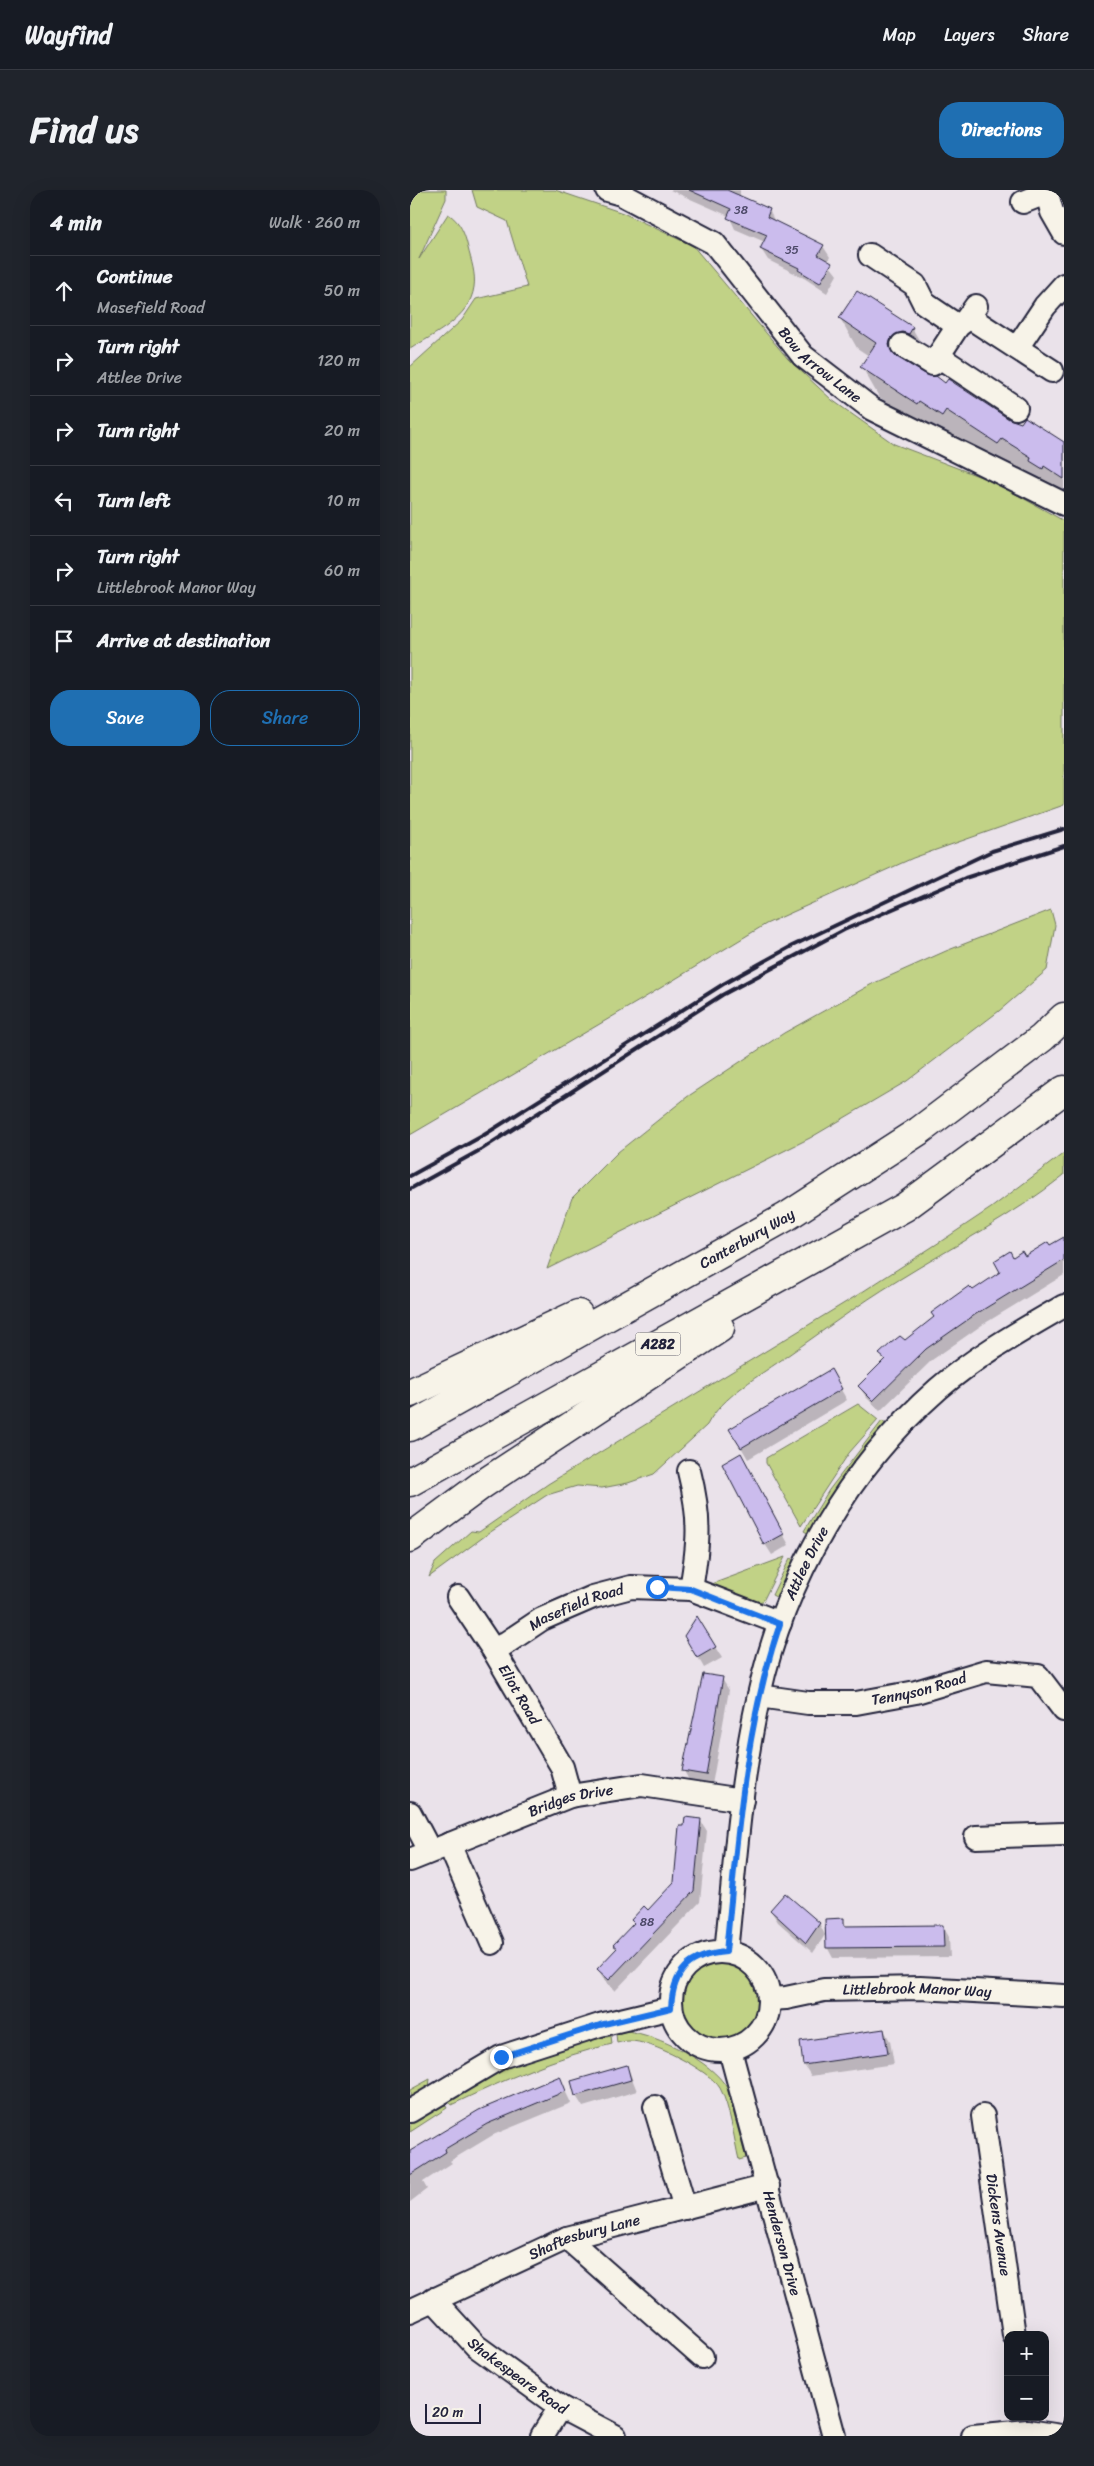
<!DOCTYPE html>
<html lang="en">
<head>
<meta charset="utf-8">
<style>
  :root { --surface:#171b24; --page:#20242c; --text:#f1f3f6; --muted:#9ea1a6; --line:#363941; --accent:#1f6fb2 }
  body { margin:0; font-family:Sriracha,sans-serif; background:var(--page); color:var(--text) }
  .controls { position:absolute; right:15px; bottom:15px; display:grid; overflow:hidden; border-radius:10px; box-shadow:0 5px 20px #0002 }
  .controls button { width:45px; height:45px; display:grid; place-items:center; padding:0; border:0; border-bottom:1px solid var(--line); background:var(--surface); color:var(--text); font:25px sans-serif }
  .scale { position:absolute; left:15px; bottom:12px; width:56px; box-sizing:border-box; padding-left:5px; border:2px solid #22223b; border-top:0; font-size:14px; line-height:18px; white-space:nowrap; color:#22223b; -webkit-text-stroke:4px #f7f3e8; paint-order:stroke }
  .stop { position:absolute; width:15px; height:15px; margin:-11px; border:4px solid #1a73e8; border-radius:50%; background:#fff }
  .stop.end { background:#1a73e8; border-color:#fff; box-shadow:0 1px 5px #0008 }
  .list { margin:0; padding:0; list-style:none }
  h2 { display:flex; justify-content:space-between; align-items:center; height:65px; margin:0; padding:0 20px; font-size:21px }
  h2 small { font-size:16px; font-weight:400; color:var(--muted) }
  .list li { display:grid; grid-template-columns:32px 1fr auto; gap:15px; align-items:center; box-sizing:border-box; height:70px; padding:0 20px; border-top:1px solid var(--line) }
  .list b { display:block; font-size:19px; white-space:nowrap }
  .list p { margin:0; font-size:16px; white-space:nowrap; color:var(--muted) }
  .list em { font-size:16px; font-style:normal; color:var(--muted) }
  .actions { display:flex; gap:10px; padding:15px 20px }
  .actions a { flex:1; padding:11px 0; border:1px solid var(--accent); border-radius:20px; text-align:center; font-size:18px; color:var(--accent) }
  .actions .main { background:var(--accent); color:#fff }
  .icon { flex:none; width:28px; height:28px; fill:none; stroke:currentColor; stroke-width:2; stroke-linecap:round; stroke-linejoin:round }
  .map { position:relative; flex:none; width:654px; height:2246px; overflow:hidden; border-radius:20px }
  header { display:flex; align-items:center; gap:30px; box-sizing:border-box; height:70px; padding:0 25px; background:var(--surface); border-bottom:1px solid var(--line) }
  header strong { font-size:24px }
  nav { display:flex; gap:28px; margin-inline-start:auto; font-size:18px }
  .intro { display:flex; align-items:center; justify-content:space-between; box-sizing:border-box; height:120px; padding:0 30px }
  h1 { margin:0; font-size:35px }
  .button { padding:12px 22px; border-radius:20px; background:var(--accent); color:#fff; font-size:18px; font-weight:700 }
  main { display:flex; gap:30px; padding:0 30px }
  aside { flex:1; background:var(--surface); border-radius:20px; box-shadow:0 5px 20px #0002 }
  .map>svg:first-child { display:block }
  .green { fill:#c1d286; stroke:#727a60 }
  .shadow { fill:#0003 }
  .building { fill:#cbbced; stroke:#22223b }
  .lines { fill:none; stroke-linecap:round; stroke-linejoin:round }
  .minor-casing { stroke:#22223b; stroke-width:26 }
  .highway-casing { stroke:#22223b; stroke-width:31 }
  .minor { stroke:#f7f3e8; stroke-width:22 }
  .highway { stroke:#f7f3e8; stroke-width:28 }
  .rail { stroke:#22223b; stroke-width:4 }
  .route { stroke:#1a73e8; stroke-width:6 }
  .labels { text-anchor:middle; stroke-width:4.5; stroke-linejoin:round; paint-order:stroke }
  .number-label { font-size:12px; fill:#4c4868 }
  .shield { fill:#f7f3e8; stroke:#62616f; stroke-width:1 }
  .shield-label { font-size:14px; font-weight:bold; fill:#22223b }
  .street-label { font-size:15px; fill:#22223b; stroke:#f7f3e8 }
</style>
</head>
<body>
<header>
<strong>Wayfind</strong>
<nav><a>Map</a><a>Layers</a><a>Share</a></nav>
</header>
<div class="intro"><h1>Find us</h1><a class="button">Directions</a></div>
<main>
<aside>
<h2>4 min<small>Walk · 260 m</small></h2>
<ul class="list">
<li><svg class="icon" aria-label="ahead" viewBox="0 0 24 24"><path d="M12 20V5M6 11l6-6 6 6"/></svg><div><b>Continue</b><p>Masefield Road</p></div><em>50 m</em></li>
<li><svg class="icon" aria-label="right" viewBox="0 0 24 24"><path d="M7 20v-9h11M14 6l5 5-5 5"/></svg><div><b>Turn right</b><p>Attlee Drive</p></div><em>120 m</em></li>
<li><svg class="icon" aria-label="right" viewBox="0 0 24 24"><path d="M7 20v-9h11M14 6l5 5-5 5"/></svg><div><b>Turn right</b></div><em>20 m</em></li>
<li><svg class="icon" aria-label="left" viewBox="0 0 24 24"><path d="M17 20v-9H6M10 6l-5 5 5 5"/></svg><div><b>Turn left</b></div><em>10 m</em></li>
<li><svg class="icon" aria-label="right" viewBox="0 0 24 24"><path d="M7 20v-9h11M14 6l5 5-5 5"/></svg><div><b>Turn right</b><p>Littlebrook Manor Way</p></div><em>60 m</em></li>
<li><svg class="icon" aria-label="arrive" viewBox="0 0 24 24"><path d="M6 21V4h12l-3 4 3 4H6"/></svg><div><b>Arrive at destination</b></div></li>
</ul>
<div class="actions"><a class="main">Save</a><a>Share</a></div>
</aside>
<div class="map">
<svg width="654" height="2246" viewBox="0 0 654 2246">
  <rect width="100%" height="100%" fill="#eae2ea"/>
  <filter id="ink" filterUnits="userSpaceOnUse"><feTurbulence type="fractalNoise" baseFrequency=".02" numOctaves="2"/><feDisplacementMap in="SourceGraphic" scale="10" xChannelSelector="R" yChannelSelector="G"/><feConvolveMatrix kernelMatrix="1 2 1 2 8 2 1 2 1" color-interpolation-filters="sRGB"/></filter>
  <g filter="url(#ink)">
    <g class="green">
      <path d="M0,0H36V9L9,69L38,24C50,31 55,44 58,58C61,70 66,84 64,97C60,128 24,144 0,159Z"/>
      <path d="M62,0H145L213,23L283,56L378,169L422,210L484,254L584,292L654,331V615L503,668L356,734L229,811L0,945V177L52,130L66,109L117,97L97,31L67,17Z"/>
      <path d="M641,720L645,735L637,780L589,821L497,891L400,948L137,1079L162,1008L208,962L277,907L374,843L462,794L536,761Z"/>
      <path d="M654,963V985C602,1027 543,1056 487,1091C449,1114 413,1141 377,1166C352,1184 311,1207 297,1235L244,1284L218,1293L192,1298L167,1296L137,1305L79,1343L19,1387L25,1373L61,1341L69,1342L138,1294L446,1106L536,1048L581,1018Z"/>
      <path d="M448,1214L468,1230L439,1263L391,1336L356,1273V1268Z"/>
      <path d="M472,1231L478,1236L401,1345L394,1341L419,1300Z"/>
      <path d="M375,1367L353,1411L347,1412L302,1394Z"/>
      <path d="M380,1368L388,1372L370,1409L362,1405Z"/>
      <circle cx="311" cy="1812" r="42"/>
      <path d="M217,1841C247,1845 302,1871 317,1898L336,1968L329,1970C324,1949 320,1916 310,1898C299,1880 240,1850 219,1851C215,1851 211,1852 207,1853L206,1844Z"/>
      <path d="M201,1846L202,1854C145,1867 94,1890 41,1915L36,1907C89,1879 142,1858 201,1846Z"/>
      <path d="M20,1889L19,1897L0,1909V1900Z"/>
      <path d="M32,1909L37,1918L0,1942V1927Z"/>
    </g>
    <g class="shadow">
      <path d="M260,0H330V7L359,20L365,32L413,56L420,67L417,72L427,85L417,103L394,88L358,70L351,59L355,52L325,39L319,26Z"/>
      <path d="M430,128L502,138L519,167L499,176L599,230L654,253V306L609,278L605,283L553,249L549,254L524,242L469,207L452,177L459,166L447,158Z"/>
      <path d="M654,1048V1085L572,1135L522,1170L470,1221L456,1207L449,1196L475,1171L471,1164L494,1152L591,1083L603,1069L615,1067Z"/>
      <path d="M420,1181L437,1210L338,1269L321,1240Z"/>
      <path d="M337,1276L379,1355L362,1365L355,1354Z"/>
      <path d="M276,1446L305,1457L312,1468L294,1478Z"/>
      <path d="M312,1489L319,1500L302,1595L280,1592L274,1581Z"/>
      <path d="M290,1630L297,1641L290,1712L205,1801L195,1791L188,1779L207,1760L205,1755L225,1734L223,1730L238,1721L265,1693L275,1637Z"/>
      <path d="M361,1721L409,1733L415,1745L403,1763L368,1732Z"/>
      <path d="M433,1729L437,1737L533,1736L539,1747L540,1767L423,1768L417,1757Z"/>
      <path d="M474,1840L480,1851L484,1874L401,1886L394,1875L391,1852Z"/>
      <path d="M217,1876L227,1901L173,1917L166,1906Z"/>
      <path d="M149,1888L161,1913L83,1945L40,1971L42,1973L13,1992L17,1999L0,2012V1963Z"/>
    </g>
    <g class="building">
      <path d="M279,0H317L360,19L357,27L414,55L408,65L422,73L410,93L388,80L389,78L350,59L357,45L317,28L321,19Z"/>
      <path d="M447,101L503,137L499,144L492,142L481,148L479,155L485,166L517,185L526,186L535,193L538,189L599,229L611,233L615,227L654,252V289L634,276L633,279L620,271L621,267L592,249L588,254L536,220L532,226L509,211L507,214L450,177L466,153L429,128Z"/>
      <path d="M654,1047V1070L566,1124L516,1159L463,1211L448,1196L475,1169L469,1164L481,1153L490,1146L495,1150L524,1127L521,1123L559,1096L563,1100L590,1082L584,1071L600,1061L603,1067L612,1061L615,1066L638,1052L640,1055Z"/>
      <path d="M421,1179L432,1199L331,1258L319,1239Z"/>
      <path d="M331,1263L374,1344L354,1355L312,1274Z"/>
      <path d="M287,1426L306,1457L287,1468L274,1446Z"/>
      <path d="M293,1484L313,1487L296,1585L272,1581Z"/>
      <path d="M275,1627L291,1629L284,1701L199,1790L187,1779L207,1758L203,1755L224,1733L221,1730L234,1716L238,1720L264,1692L269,1636H274Z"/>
      <path d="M375,1703L410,1733L396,1753L360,1720Z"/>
      <path d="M434,1728V1736L533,1735L534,1757L416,1758L415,1729Z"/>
      <path d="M474,1839L478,1863L393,1875L390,1851Z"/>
      <path d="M217,1875L221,1890L165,1906L161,1891Z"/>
      <path d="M150,1886L156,1901L77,1934L35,1959L36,1962L0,1985V1961L69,1920Z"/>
    </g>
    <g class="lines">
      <defs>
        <g id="minor">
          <path id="s1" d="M197,0L211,4L304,53L393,166L462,219L654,314"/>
          <path d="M636,0L642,22L654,43"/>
          <path d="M613,12L636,3"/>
          <path d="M460,65L505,95L514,113L548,136"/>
          <path d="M559,127L642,181"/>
          <path d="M492,155L523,174L548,136L556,130L566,116"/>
          <path d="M607,158L635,116L654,95"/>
          <path d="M528,166L606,218"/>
          <path d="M279,1281C291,1329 289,1352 281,1399"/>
          <path id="s2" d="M48,1407L84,1461L152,1577L160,1606"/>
          <path id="s3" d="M84,1461L132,1429L183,1407L221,1397L281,1399L370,1433"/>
          <path id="s4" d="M349,1506L398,1513H446L506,1502L576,1481L628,1486L654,1520"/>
          <path d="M0,1623L20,1661"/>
          <path d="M566,1647L654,1644"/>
          <path d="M39,1654L82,1753"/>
          <path id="s5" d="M0,1670L160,1606L232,1595L332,1610"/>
          <path id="s6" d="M316,1762C325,1676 330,1589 349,1505C374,1389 439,1277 528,1199C566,1166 611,1141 654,1116"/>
          <circle cx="310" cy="1811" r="49"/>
          <path id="s7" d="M359,1809L376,1808L414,1800L510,1798L654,1806"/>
          <path id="s8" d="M320,1860L424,2246"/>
          <path d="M245,1917L275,2018"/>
          <path d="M0,1921L91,1867L190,1835L261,1818"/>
          <path id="s9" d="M573,1926L604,2145"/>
          <path d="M157,2048L292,2167"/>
          <path id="s10" d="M23,2109L66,2156L150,2217L205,2246"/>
          <path id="s11" d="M0,2121L157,2048L358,1996"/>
          <path d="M132,2246L150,2217"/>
          <path d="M563,2246L618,2241L651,2246"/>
        </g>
        <g id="highway">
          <path d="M0,1203L168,1124"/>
          <path id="s12" d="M0,1237L376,1027L509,941L632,848L654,827"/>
          <path d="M0,1292L495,1017L654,900"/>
          <path d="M0,1348L73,1294L310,1138"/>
        </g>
      </defs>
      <use href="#minor" class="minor-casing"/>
      <use href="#highway" class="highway-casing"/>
      <use href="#minor" class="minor"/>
      <use href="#highway" class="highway"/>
      <g class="rail">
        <path d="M0,986L74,945L315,793L382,756L582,661L654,639"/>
        <path d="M0,999L72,959L312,805L434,740L555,688L654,656"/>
      </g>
    </g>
  </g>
  <g class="lines" filter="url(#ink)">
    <path class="route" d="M91,1867L190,1835L261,1818C263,1781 279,1765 316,1762C327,1652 334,1539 370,1434L281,1399L247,1397"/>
  </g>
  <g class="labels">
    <g class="number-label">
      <text x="331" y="24">38</text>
      <text x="382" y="64">35</text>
      <text x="237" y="1736">88</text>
    </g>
    <rect class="shield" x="225.5" y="1142.5" width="45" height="23" rx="4"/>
    <g class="shield-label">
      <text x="248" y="1159">A282</text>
    </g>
    <g class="street-label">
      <text dy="5" stroke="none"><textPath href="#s1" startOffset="282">Bow Arrow Lane</textPath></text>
      <text dy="5" stroke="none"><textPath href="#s12" startOffset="386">Canterbury Way</textPath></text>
      <text dy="5" stroke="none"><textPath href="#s6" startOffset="400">Attlee Drive</textPath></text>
      <text dy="5" stroke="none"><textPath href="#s3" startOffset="94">Masefield Road</textPath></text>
      <text dy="5" stroke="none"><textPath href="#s4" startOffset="162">Tennyson Road</textPath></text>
      <text dy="5" stroke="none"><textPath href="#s2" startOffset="115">Eliot Road</textPath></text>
      <text dy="5" stroke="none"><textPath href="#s5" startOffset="172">Bridges Drive</textPath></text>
      <text dy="5" stroke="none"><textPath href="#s7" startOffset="149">Littlebrook Manor Way</textPath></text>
      <text dy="5" stroke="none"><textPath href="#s9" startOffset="110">Dickens Avenue</textPath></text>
      <text dy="5" stroke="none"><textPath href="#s11" startOffset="190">Shaftesbury Lane</textPath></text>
      <text dy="5" stroke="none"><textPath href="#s8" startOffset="200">Henderson Drive</textPath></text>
      <text dy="5" stroke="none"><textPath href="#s10" startOffset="115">Shakespeare Road</textPath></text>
    </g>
  </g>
</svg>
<div class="controls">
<button>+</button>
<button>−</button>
</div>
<div class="scale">20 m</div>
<div class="stop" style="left:247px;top:1397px"></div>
<div class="stop end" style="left:91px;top:1867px"></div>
</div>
</main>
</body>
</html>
